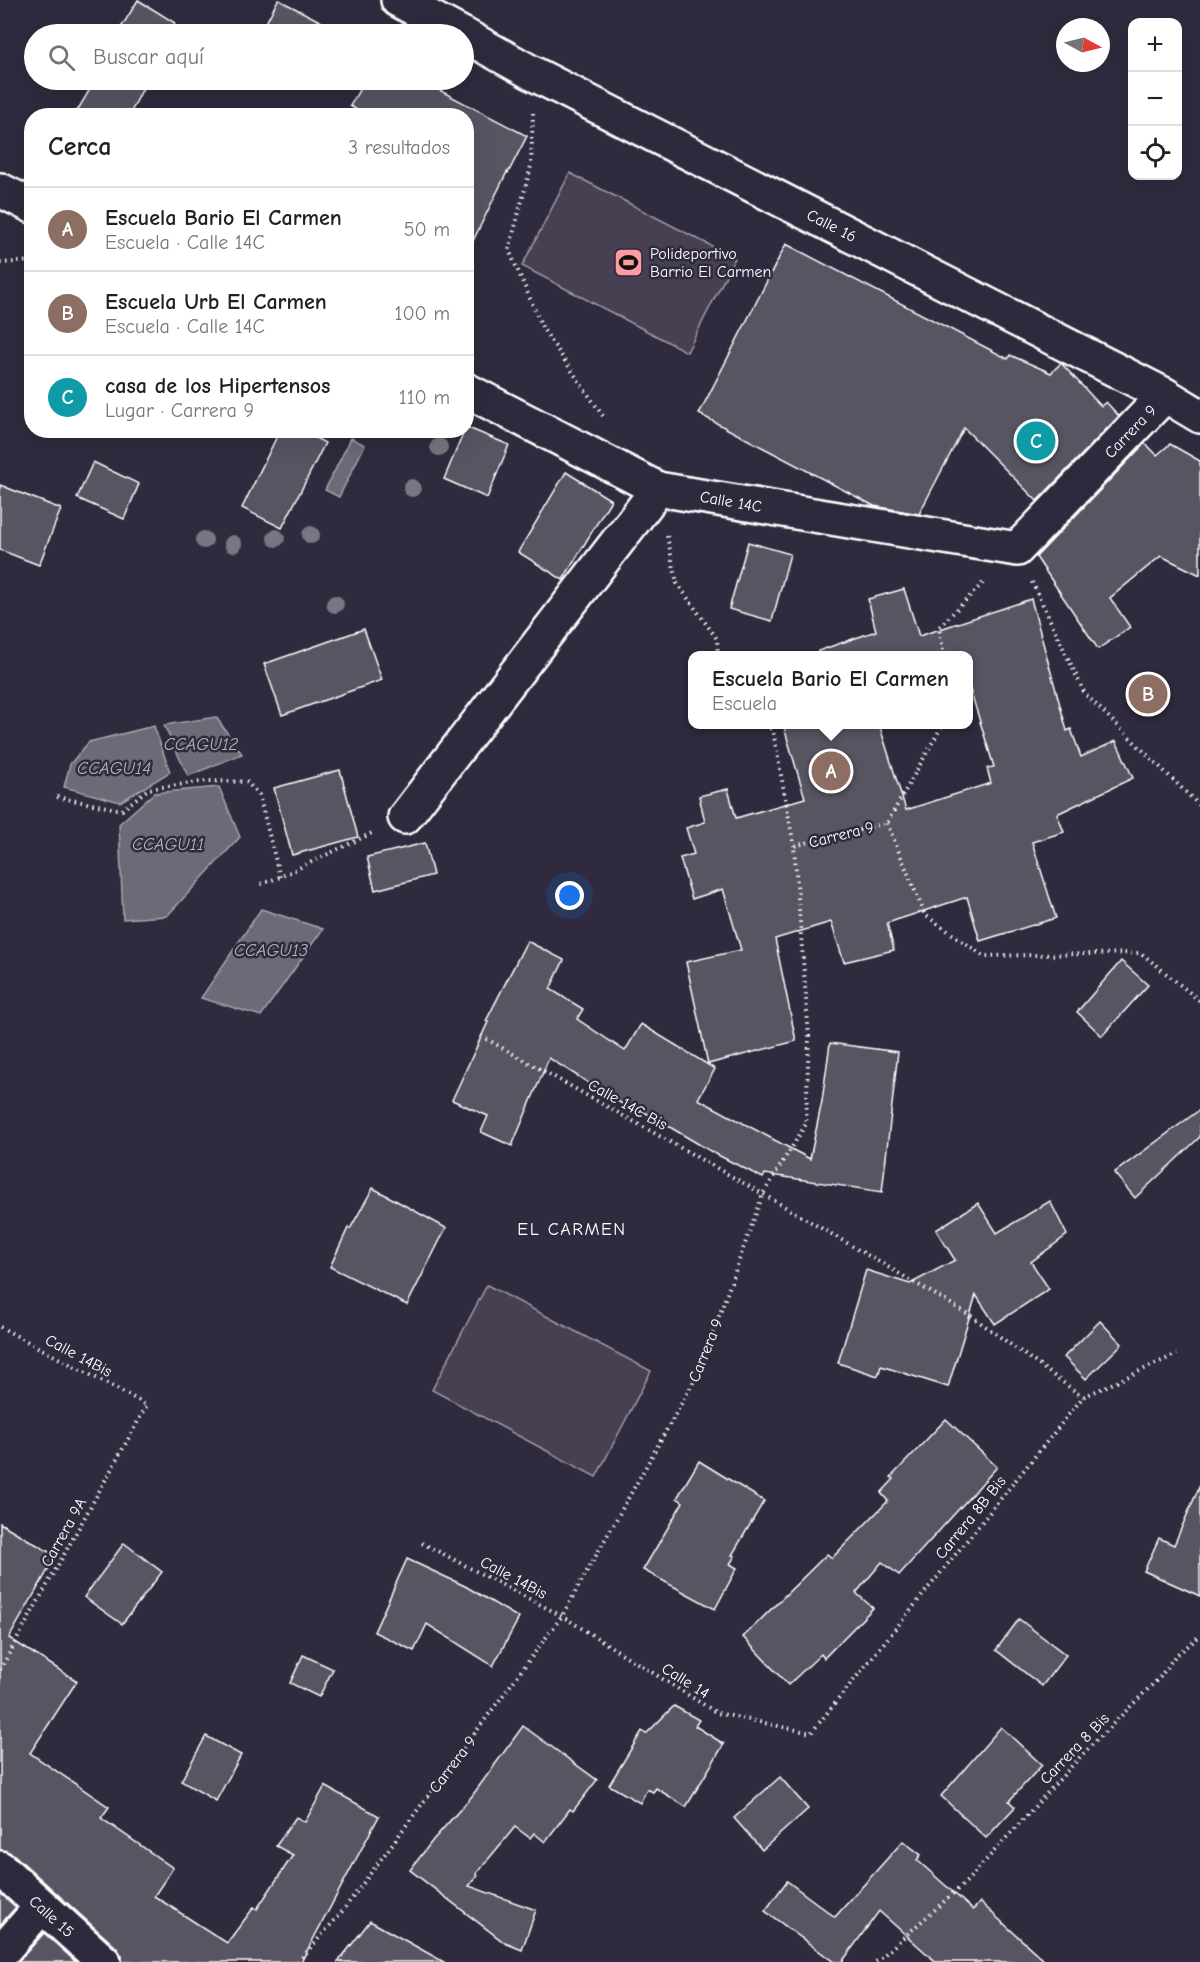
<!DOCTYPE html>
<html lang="es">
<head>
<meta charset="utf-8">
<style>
  :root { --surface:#fff; --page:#f6f6f6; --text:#202124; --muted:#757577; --line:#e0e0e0; --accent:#db2777 }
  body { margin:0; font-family:"Comic Neue",sans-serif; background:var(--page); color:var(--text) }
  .controls { position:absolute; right:18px; top:18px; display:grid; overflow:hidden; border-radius:12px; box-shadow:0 6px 24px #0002 }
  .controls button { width:54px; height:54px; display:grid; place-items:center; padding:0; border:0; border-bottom:2px solid var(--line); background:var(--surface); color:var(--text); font:30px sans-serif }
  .compass { position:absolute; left:1056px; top:18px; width:54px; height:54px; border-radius:50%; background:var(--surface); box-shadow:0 6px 24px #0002; rotate:97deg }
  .you { position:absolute; left:570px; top:896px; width:21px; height:21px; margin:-15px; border:4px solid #fff; border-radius:50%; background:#1a73e8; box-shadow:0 0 0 9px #1a73e833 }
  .badge { display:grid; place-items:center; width:39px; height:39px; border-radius:50%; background:var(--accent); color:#fff; font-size:20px; font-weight:700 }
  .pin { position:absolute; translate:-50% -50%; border:3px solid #fff; box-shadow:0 2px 6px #0006 }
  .popup { position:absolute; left:688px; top:651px; width:285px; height:78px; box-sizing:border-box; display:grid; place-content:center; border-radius:12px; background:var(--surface); filter:drop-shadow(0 2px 4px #0005); font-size:20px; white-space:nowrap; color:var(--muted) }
  .popup b { font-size:22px; color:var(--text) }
  .popup::after { content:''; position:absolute; left:50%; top:100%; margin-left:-12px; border:12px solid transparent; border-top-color:var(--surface) }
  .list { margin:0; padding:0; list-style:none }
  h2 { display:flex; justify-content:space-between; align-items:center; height:78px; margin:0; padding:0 24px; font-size:26px }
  h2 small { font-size:20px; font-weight:400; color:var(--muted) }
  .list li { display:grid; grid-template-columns:39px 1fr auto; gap:18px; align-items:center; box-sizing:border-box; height:84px; padding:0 24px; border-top:2px solid var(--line) }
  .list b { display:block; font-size:22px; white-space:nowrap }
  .list p { margin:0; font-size:20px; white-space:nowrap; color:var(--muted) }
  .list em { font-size:20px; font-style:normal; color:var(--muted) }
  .icon { flex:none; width:33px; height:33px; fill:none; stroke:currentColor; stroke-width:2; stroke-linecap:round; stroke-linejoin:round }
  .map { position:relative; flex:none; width:1200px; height:1962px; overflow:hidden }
  .search { position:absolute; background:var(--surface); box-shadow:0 6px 24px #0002; left:24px; top:24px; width:450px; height:66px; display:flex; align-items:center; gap:15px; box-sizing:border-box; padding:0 21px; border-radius:33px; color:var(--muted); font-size:22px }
  .panel { position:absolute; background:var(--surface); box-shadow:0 6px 24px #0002; left:24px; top:108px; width:450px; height:330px; border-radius:24px }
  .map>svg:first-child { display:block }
  .green { fill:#464152; stroke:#a2a0a8; stroke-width:1.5 }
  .water { fill:#6d6a77; stroke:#a7a6ad; stroke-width:1.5 }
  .building { fill:#595564; stroke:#fff; stroke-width:1.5 }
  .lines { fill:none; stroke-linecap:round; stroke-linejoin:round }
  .minor-casing { stroke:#fff; stroke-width:38 }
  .path { stroke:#fff; stroke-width:4; stroke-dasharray:1.5 4.5; stroke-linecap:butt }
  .minor { stroke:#2f2a3d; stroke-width:33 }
  .tree { fill:#797582 }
  .labels { text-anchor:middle; stroke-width:5; stroke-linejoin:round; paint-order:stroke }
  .street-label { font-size:16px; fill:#fff; stroke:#2f2a3d }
  .poi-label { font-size:16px; fill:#fff; stroke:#2f2a3d; text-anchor:start }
  .water-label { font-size:18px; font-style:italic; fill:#b6b4bb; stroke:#2f2a3d }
  .neighbourhood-label { font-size:18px; letter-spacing:1.5px; fill:#fff; stroke:#2f2a3d }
</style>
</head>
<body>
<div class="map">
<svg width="1200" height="1962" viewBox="0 0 1200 1962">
  <rect width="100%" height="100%" fill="#2f2a3d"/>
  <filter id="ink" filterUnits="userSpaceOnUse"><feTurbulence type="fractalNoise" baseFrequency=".0167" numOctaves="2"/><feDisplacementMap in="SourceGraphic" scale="12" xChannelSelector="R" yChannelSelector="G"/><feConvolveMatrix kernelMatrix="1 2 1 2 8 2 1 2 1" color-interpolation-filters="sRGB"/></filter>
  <g filter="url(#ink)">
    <g class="green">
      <path d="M570,173L735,258L687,352L522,266Z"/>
      <path d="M487,1285L651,1371L596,1477L432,1390Z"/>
    </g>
    <g class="water">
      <path d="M351,438L365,445L339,497L325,490Z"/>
      <path d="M216,717L242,754L188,776L164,725Z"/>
      <path d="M154,726L170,772L120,802L64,787L70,764L89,742Z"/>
      <path d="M219,787L240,837L167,916L123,919L119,824L154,793Z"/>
      <path d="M261,909L323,929L261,1016L201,998Z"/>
    </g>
    <g class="building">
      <path d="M138,0L175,23L169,34H117Z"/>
      <path d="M278,0H279L345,34H260Z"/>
      <path d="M90,80H147L129,116H74L89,91L86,89Z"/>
      <path d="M365,80H420L527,136L508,173L507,172L466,255V116H368L350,106Z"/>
      <path d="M786,244L1008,359L1010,355L1051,373L1061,363L1101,406L1106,402L1119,416L1037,501L964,428L919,514L874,506L699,414Z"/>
      <path d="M466,427L509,445L487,498L444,479Z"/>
      <path d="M280,430H301L325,443L282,528L242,508Z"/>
      <path d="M1145,443L1157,455L1170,444L1200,461V575L1161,556L1110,598L1130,627L1098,649L1036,557Z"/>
      <path d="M93,462L139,484L124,519L77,498Z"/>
      <path d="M566,472L611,500L563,580L518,552Z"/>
      <path d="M0,485L61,509L39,565L0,550Z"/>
      <path d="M748,542L790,554L772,621L729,609Z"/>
      <path d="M904,589L919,636L1031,599L1067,731L1071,729L1081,757L1116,741L1133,778L1057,814L1064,832L1032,842L1056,918L980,941L967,897L887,923L894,950L844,962L831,922L775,939L796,1041L708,1064L686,962L741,950L723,889L692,899L680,858L694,854L686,828L705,822L699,796L728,789L736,818L805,798L783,724H879L906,810L991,783L987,768L994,767L969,686V656H819L818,651L876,631L868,599Z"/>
      <path d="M364,629L382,680L282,715L264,664Z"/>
      <path d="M340,770L358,837L292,855L274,788Z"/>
      <path d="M425,843L433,875L375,890L367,857Z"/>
      <path d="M527,941L564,960L550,989L583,1009L577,1019L625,1051L641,1024L715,1069L698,1099L810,1159L822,1101L830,1043L898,1052L882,1192L765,1174L763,1178L712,1152L641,1110L638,1114L549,1058L512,1146L481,1132L488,1116L452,1100L488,1022L486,1021Z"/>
      <path d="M1121,961L1148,985L1102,1036L1077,1012Z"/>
      <path d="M1198,1111L1200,1114V1137L1135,1198L1114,1173Z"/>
      <path d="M373,1188L446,1228L407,1305L330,1267L348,1228L350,1229Z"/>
      <path d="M1050,1201L1067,1235L1031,1262L1049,1289L995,1324L976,1295L948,1387L881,1366L878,1376L838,1363L866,1270L910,1284L955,1260L936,1230L978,1203L997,1233Z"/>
      <path d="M1100,1321L1122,1344L1086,1379L1064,1357Z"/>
      <path d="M946,1419L997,1467L899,1575L882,1562L856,1593L873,1608L824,1658L821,1654L788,1685L743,1637L827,1554L832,1558L888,1501L881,1493L894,1479L891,1477Z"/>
      <path d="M699,1461L764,1501L732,1555L735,1556L730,1564L737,1568L715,1609L643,1570L683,1502L677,1498Z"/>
      <path d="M1200,1485V1596L1144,1571L1159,1538L1174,1545Z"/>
      <path d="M0,1523L56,1556L9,1638L77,1681L30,1753L109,1807L101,1818L173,1868L154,1896L227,1943L254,1907L257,1909L293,1855L276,1846L296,1817L305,1822L325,1786L379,1816L301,1962H122V1956L117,1948L13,1854L0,1850Z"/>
      <path d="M124,1543L162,1572L122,1624L84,1597Z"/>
      <path d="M407,1559L465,1586L519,1618L493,1666L427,1624L414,1651L374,1632Z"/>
      <path d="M1019,1619L1066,1655L1042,1686L996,1650Z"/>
      <path d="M303,1655L333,1669L319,1697L290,1683Z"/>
      <path d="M674,1706L699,1720L695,1726L724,1744L686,1807L656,1788L653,1792L647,1789L640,1803L609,1785L642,1731L646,1734Z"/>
      <path d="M523,1726L597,1780L573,1811L570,1809L545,1842L534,1833L530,1838L515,1827L476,1874L478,1875L469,1886L536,1910L522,1950L505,1943L410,1870L433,1840L472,1796Z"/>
      <path d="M1001,1727L1042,1765L1009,1801L1015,1807L986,1838L941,1796Z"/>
      <path d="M206,1736L241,1755L216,1801L181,1781Z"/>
      <path d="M780,1777L808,1809L762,1850L734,1818Z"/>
      <path d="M903,1841L921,1855L917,1860L973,1910L980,1902L1046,1962H936L879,1911L842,1962H834L765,1911L787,1881L835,1917Z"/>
      <path d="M0,1893L16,1907L0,1925Z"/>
      <path d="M370,1921L444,1962H338Z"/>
      <path d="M44,1933L76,1962H18Z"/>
    </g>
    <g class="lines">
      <defs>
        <g id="minor">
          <path d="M398,0L462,34"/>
          <path d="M464,35L534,74L1165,395L1200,416"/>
          <path d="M0,190L32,206"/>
          <path d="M466,390L658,489L1017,549L1165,395"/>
          <path d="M405,817L658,489"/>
          <path d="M0,1868L104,1962"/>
          <path d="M0,1954L41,1907"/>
        </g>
      </defs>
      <use href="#minor" class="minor-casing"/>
      <g class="path">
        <path d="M533,113L531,166L509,250L543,329L605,419"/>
        <path d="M0,263L32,261"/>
        <path d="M667,536L677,583L717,639L718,656"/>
        <path d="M1032,582L1085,694L1200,806"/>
        <path d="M944,656L939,627L986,580"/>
        <path d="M766,724L773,731L794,846"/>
        <path d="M57,797L122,810L148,789L207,781L247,782L259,795L280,877"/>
        <path d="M887,823L925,915L984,956L1141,953L1200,1001"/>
        <path d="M261,884L280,877L372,833"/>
        <path d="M481,1036L763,1194L970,1315L1083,1397"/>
        <path d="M0,1327L147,1405L0,1670"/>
        <path d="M422,1543L562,1616L717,1713L811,1733L1083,1397L1177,1354"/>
        <path d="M298,1962L341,1913L562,1616L698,1374L763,1194L806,1124L809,1036L794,846L887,823L943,724"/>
        <path d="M876,1962L967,1881L1079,1758L1160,1677L1175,1656L1194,1641L1200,1635"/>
      </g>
      <use href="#minor" class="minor"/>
    </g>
    <g class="tree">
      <circle cx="439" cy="447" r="9"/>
      <circle cx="412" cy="488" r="9"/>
      <circle cx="311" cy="535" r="9"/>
      <circle cx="276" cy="538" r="9"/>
      <circle cx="204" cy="540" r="9"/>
      <circle cx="233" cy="544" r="9"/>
      <circle cx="335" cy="604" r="9"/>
    </g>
  </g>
  <defs>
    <symbol id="stadium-square" viewBox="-11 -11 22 22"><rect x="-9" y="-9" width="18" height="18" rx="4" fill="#ff9aa2" stroke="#2f2a3d"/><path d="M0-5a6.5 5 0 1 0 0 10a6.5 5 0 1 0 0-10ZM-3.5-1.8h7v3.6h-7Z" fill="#111"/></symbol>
  </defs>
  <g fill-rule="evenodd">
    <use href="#stadium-square" x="612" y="246" width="33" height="33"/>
  </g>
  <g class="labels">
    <g class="street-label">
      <text transform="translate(832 225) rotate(27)" y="6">Calle 16</text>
      <text transform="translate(1130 431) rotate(-46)" y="6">Carrera 9</text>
      <text transform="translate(731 501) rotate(10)" y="6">Calle 14C</text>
      <text transform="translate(841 834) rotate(-14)" y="6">Carrera 9</text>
      <text transform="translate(628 1104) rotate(29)" y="6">Calle 14C Bis</text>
      <text transform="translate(705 1350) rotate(-68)" y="6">Carrera 9</text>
      <text transform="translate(79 1355) rotate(28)" y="6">Calle 14Bis</text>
      <text transform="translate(970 1517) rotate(-51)" y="6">Carrera 8B Bis</text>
      <text transform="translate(63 1532) rotate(-61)" y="6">Carrera 9A</text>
      <text transform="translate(514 1577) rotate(28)" y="6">Calle 14Bis</text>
      <text transform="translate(686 1680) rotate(32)" y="6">Calle 14</text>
      <text transform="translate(1074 1748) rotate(-46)" y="6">Carrera 8 Bis</text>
      <text transform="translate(452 1764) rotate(-53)" y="6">Carrera 9</text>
      <text transform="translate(52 1916) rotate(42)" y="6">Calle 15</text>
    </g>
    <g class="poi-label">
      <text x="650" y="259">Polideportivo<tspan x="650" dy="18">Barrio El Carmen</tspan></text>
    </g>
    <g class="water-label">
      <text x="201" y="750">CCAGU12</text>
      <text x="114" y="774">CCAGU14</text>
      <text x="168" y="850">CCAGU11</text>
      <text x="271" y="956">CCAGU13</text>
    </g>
    <g class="neighbourhood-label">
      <text x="572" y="1235">EL CARMEN</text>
    </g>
  </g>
</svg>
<div class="controls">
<button>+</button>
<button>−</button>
<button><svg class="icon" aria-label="locate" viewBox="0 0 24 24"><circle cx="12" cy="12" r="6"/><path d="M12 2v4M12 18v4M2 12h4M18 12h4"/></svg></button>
</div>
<svg class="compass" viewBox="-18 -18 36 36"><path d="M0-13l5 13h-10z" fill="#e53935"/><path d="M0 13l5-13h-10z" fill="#757577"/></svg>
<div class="you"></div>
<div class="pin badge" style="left:831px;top:771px;background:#8d6e63">A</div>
<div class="popup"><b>Escuela Bario El Carmen</b>Escuela</div>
<div class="pin badge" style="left:1148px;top:694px;background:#8d6e63">B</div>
<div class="pin badge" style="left:1036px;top:441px;background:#0f9aa8">C</div>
<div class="search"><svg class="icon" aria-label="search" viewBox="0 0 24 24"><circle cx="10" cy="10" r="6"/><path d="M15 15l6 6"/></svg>Buscar aquí</div>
<section class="panel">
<h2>Cerca<small>3 resultados</small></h2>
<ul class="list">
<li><span class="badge" style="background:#8d6e63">A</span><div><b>Escuela Bario El Carmen</b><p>Escuela · Calle 14C</p></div><em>50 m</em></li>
<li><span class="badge" style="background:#8d6e63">B</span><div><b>Escuela Urb El Carmen</b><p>Escuela · Calle 14C</p></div><em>100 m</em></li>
<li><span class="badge" style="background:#0f9aa8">C</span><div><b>casa de los Hipertensos</b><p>Lugar · Carrera 9</p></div><em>110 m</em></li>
</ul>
</section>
</div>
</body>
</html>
